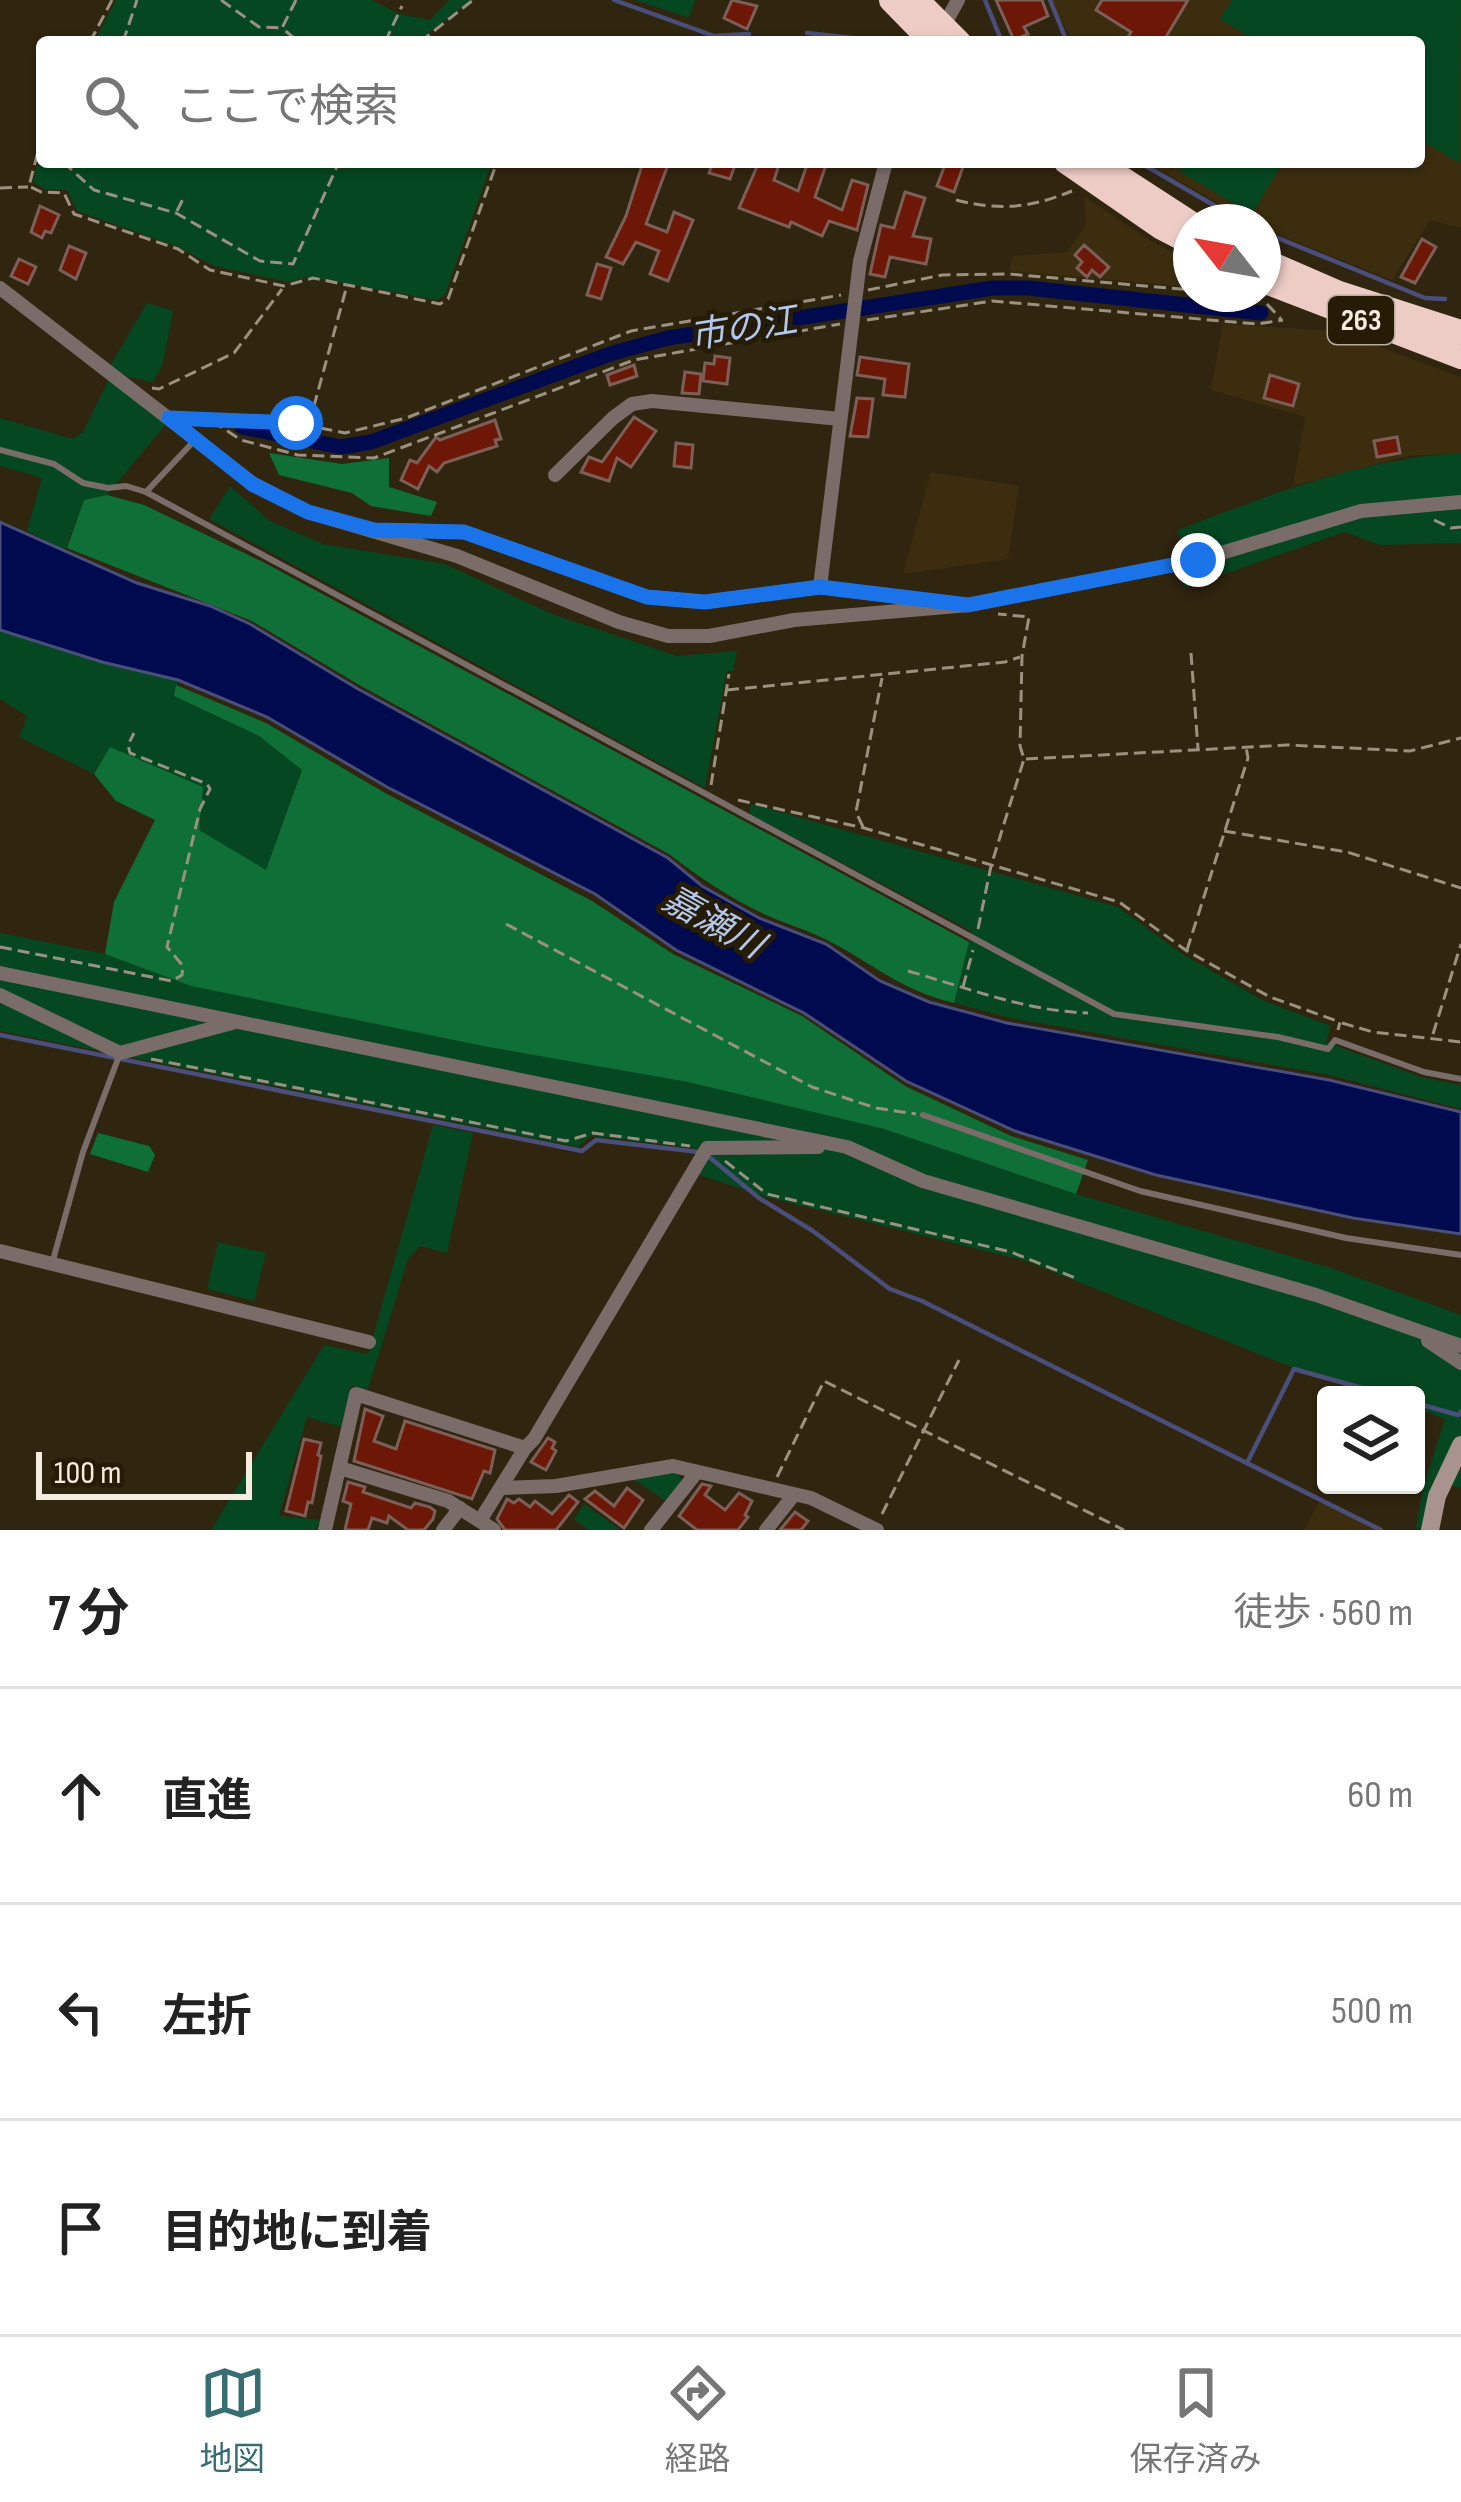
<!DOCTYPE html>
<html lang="ja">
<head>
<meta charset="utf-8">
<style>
  :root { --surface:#fff; --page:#f2f2f2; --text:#222; --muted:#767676; --line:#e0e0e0; --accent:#376e71 }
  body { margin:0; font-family:"Sofia Sans Condensed","Noto Sans JP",sans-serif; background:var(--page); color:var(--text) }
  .controls { position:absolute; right:36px; bottom:36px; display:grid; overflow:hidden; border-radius:12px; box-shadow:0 3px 9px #0004 }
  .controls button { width:108px; height:108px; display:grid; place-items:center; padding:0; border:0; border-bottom:3px solid var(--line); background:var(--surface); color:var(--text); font:60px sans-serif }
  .compass { position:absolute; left:1173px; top:204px; width:108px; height:108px; border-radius:50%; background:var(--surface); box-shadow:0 3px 9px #0004; rotate:301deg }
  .scale { position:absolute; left:36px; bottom:30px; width:216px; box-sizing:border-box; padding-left:12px; border:6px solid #f5ede0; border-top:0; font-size:33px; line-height:42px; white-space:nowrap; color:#f5ede0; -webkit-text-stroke:9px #261b05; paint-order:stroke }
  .stop { position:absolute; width:36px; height:36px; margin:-27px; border:9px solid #1a73e8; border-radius:50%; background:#fff }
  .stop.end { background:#1a73e8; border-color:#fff; box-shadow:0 3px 12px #0008 }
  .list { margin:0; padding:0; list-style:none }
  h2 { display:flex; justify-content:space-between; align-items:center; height:156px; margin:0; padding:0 48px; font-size:51px }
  h2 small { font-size:39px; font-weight:400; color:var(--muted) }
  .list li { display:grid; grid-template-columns:78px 1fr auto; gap:36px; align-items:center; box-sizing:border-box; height:216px; padding:0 48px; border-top:3px solid var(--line) }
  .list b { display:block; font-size:45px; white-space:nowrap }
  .list em { font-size:39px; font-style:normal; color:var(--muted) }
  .icon { flex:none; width:66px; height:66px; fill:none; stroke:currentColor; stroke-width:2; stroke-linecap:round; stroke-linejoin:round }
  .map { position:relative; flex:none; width:1461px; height:1530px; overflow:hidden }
  .search { position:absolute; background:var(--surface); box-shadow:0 3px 9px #0004; left:36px; right:36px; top:36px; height:132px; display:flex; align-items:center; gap:30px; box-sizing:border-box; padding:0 42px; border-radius:12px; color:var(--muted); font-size:45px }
  .sheet { height:804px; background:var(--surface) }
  nav { display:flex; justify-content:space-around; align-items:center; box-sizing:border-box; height:168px; border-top:3px solid var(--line); background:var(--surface); font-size:33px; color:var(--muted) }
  nav a { display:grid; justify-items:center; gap:6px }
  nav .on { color:var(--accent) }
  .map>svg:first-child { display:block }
  .built { fill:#3c2d0f }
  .green { fill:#054721 }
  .forest { fill:#0e7037 }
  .water { fill:#000a4e; stroke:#4a4e7a; stroke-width:3 }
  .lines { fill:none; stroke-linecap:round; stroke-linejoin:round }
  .stream { stroke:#4a4e7a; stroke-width:4.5 }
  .canal { stroke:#000a4e; stroke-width:15 }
  .building { fill:#6d1706; stroke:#7b5f58; stroke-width:3 }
  .path { stroke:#9b9180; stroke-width:3; stroke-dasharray:12 6; stroke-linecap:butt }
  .lane { stroke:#796c69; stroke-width:6 }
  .street { stroke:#796c69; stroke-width:14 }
  .secondary { stroke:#a8938f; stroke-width:18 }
  .highway { stroke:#eeccc6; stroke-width:24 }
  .route { stroke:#1a73e8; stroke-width:15 }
  .labels { text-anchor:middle; stroke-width:10; stroke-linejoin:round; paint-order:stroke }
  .shield { fill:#261b05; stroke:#b7ae9e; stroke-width:3 }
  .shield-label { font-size:30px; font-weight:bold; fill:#f5ede0 }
  .water-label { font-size:36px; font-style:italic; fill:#b1c7ee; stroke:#261b05 }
</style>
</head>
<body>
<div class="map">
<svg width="1461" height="1530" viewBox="0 0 1461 1530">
  <rect width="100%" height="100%" fill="#30250f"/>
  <g class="built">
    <path d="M1052,0H1461V228L1430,220L1392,280L1276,234L1263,228V222H1252L1146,162H1419V42H1072Z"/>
    <path d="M1084,196L1151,241L1191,262V287L1009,271L1013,256L1067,252L1086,225Z"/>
    <path d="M1223,324L1335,331L1461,377V453L1408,456L1293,486L1305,417L1211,390Z"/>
    <path d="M931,472L1019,486L1008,559L903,574Z"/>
    <path d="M1320,1500L1377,1530H1304Z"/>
  </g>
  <g class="green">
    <path d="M116,0H372L399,14L430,20L449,0H471L417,42H94Z"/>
    <path d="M635,0H695L689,18Z"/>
    <path d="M1232,0H1461L1459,163L1419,139V42H1258L1220,19Z"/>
    <path d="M42,147V162H492L445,295L436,300L309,277L288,282L214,266L178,247L77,211L67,190L44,189L33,182Z"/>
    <path d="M1186,162H1283L1252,214L1180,172Z"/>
    <path d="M147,303L173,311L163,363L153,382L128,377L110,366Z"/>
    <path d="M109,379L166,424L107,495L84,500L65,551L27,531L42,478L0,466V418L73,439L83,432Z"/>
    <path d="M1461,453V543L1380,545L1344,532L1184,588L1178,530C1272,494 1360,459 1461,453Z"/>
    <path d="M230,486L270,521L323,544L445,564L552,614L677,656L737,651L733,671H727L705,788L209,519Z"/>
    <path d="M0,630L102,662L178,680L174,696L259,736L302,770L266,871L198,830L110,747L94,774L19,737L27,716L0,699Z"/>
    <path d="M751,804L1118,907L1181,953L1262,1000L1331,1026L1326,1042L1421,1077L1461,1085V1109L1329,1075L1010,1018L954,1003L971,931L749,814Z"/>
    <path d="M0,933L105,954L191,986L483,1046L688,1082L884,1129L1076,1194L1331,1268L1461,1315V1488L1433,1481L1422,1530L1416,1528L1423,1488L1445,1419L1416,1408V1395H1376L1286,1365L1026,1261L766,1197L699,1175L700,1149L591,1136L578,1147L0,1031Z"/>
    <path d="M433,1125L473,1133L447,1253L420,1246L408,1259L368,1389L351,1386L341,1427L307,1417L279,1516L320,1520L316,1530H211L324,1345L368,1354Z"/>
    <path d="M218,1242L266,1253L254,1301L207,1289Z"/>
    <path d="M676,1473L682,1480L666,1501L630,1477Z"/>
    <path d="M584,1504L621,1530H588L574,1519Z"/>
  </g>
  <g class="forest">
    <path d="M269,453L342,464L389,458V487L437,502L431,516L371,506L352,493L279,475Z"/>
    <path d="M107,495L144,505L263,562L969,942L954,1003C900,990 874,964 827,940C808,930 786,924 766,915C731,899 699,877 669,854L361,686L252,621L67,548L84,500Z"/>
    <path d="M176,685L266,723L385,793L592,901L673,954L802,1016L905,1086L1011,1136L1088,1160L1076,1194L884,1129L688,1082L483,1046L191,986L105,954L114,902L155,820L116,801L94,774L110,747L203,787L199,830L266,870L302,770L259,736L174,696Z"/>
    <path d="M98,1133L149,1146L155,1155L148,1172L90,1154Z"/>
  </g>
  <path class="water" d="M0,522L137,583L210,606L250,624L358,689L668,858L702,886L759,918L826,944L880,981L929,1002L1007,1023L1329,1080L1461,1112V1234L1353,1218L1156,1175L1015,1131L906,1081L804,1013L676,950L595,894L387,787L267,717L178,680L102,662L0,630Z"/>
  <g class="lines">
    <g class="stream">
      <path d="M614,0L714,36L749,34"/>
      <path d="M985,0L1002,42"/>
      <path d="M1050,0L1067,42"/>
      <path d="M807,33L862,39"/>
      <path d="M1139,162L1243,222"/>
      <path d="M1263,232L1425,298L1445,299"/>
      <path d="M0,1035L582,1151L596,1140L699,1152"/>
      <path d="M708,1156L759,1198L813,1231L890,1289L922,1301L1381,1530"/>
      <path d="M1416,1403L1458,1415L1461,1412"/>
      <path d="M1247,1463L1294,1369L1387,1395"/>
    </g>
    <path class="canal" d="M242,427L341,447L371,442L613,353L668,338L993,288H1028L1261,313"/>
  </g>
  <g class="building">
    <path d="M732,0L757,6L747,29L724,18Z"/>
    <path d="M996,0H1042L1048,16L1024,27L1028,34L1014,40Z"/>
    <path d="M1102,0H1188L1163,42H1125L1131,32L1096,10Z"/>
    <path d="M643,162H669L646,224L667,232L674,212L693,220L668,281L650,274L659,251L636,242L623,264L606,257L626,216Z"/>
    <path d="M713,162H736L730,179L709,173Z"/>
    <path d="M759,162H780L774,180L798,191L808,162L826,165L815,197L842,210L852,180L868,185L857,230L829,221L822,236L791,222L789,227L739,208Z"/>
    <path d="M946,162L964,164L954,192L937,186Z"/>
    <path d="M905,192L925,198L913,236L931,239L926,264L890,257L885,277L870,274L881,225L894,228Z"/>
    <path d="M40,206L59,215L51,233L45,231L42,238L31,232Z"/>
    <path d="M1422,239L1436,247L1415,283L1401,277Z"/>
    <path d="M1084,245L1109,267L1100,277L1092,270L1087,277L1077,268L1082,262L1075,255Z"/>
    <path d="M69,246L86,253L76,279L60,270Z"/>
    <path d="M19,259L36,267L28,284L11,276Z"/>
    <path d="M597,264L611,268L601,299L587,295Z"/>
    <path d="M715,356L730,358L727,384L703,381L705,363L714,364Z"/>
    <path d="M860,357L909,364L905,397L883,395L885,379L857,375Z"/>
    <path d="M634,365L637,376L610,385L607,375Z"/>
    <path d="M685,372L701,374L699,394L682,393Z"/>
    <path d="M1270,375L1299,384L1293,406L1264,398Z"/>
    <path d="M857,398L873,399L868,437L850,436Z"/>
    <path d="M634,417L656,431L631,467L617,458L609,481L581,472L589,457L602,462Z"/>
    <path d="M495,420L501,439L495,440L497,446L444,463L437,472L429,466L418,489L401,480L410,460L417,463L436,437L440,440Z"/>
    <path d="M1397,437L1400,453L1377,457L1374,441Z"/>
    <path d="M676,443L693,445L691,468L674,466Z"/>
    <path d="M365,1409L383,1416L374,1441L396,1449L405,1421L495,1450L490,1473L484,1471L472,1499L354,1461Z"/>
    <path d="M548,1438L555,1442L552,1448L556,1451L546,1470L531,1462Z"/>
    <path d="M304,1439L321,1443L318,1455L321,1456L312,1503L308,1502L305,1516L286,1511Z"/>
    <path d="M348,1482L365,1487L363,1492L411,1508L415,1503L430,1507L435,1511L433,1519L424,1530H408L389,1516L387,1523L372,1518L368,1530H345L351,1504L343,1501Z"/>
    <path d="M702,1484L711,1486L705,1495L725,1510L739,1493L752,1501L745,1515L748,1517L738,1530H697L679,1516Z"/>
    <path d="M627,1488L643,1500L624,1528L585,1499L595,1491L614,1506Z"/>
    <path d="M569,1495L578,1502L556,1530H505L497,1519L507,1499L514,1503L519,1499L530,1507L535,1501L552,1514Z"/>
    <path d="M795,1512L808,1521L801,1530H780Z"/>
  </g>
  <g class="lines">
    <g class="path">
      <path d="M221,0L259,27L282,28"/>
      <path d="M296,0L282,28L299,42"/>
      <path d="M90,42L112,0"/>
      <path d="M123,42L137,0"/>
      <path d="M385,42L402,6"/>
      <path d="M420,42L473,0"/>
      <path d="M42,136L29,186L41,192L64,193L74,214L178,249L210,270L284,286L313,278L440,304L448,299L497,162"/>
      <path d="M63,162L94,190L176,213L260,261L293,264L339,162"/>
      <path d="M0,188L28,187"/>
      <path d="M956,200C1000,211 1030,208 1072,191"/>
      <path d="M177,211L185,195"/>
      <path d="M868,290L942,275L1009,274L1191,290"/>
      <path d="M1239,294L1253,298"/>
      <path d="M1267,304L1281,319"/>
      <path d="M867,320L992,301L1257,324L1283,320"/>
      <path d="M152,388L159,389L234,353L282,289"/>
      <path d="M195,420L296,423L345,433L406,418L631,331L841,295"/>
      <path d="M212,421L241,440L298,455L374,458L634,360L840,324"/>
      <path d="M309,424L346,289"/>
      <path d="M1434,520L1451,528L1461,527"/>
      <path d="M1191,653L1198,749"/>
      <path d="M727,690L1005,662L1020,657"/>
      <path d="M1026,759L1288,745L1410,751L1461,738"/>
      <path d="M711,785L729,674"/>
      <path d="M738,800L864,828L1119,902L1187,951L1270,997L1340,1022L1338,1030"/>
      <path d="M863,827L856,812L882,678"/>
      <path d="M1224,831L1347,852L1461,888"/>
      <path d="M506,924L812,1087L876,1108L916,1114"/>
      <path d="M978,929L991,866L1024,759L1020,746L1022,656L1029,617L998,614"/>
      <path d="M0,947L172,981L182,975L183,966L167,947L200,809L210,789L207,784L130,753L128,745L134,733"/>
      <path d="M1187,950L1248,758L1246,747"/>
      <path d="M908,971C968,988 1025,1011 1088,1013"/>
      <path d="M963,987L973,950"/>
      <path d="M1342,1023L1373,1032L1461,1042"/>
      <path d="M1433,1034L1461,944"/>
      <path d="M151,1059L566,1141L593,1133L690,1146"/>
      <path d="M725,1161L767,1194L1011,1252L1078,1279"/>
      <path d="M777,1477L824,1381L1124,1530"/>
      <path d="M882,1514L959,1360"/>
    </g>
    <g class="lane">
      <path d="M0,450L54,464L83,483L108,488L126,486L146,492L194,441"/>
      <path d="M146,492L1114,1014L1278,1037L1328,1049L1335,1040L1424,1072L1461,1079"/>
      <path d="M923,1115L1140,1191L1346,1238L1461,1255"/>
      <path d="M53,1260L83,1152L119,1056"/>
    </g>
    <g class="street">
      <path d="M941,31L958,0"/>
      <path d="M886,162L860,261L820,587L940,602"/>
      <path d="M0,288L252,483L308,512L457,556L619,622L668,636H709L794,620L969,605L1198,560L1361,511L1461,502"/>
      <path d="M555,475L613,418L632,404L652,401L840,419"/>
      <path d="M392,530L464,532L647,597L705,602L820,587"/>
      <path d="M0,973L847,1147L923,1181L1316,1295L1461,1346"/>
      <path d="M0,995L120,1053L232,1023"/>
      <path d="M0,1251L369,1342"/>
      <path d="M1428,1341L1461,1363"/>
      <path d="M525,1448L534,1439L707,1148L818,1147"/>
      <path d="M340,1468L448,1501L494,1530"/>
      <path d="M502,1488L556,1486L673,1466L811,1498L877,1530"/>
      <path d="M325,1530L356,1394L525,1448L481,1519"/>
      <path d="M443,1530L460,1508"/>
      <path d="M651,1530L697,1472"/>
      <path d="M766,1530L793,1496"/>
    </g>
    <path class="secondary" d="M1430,1530L1437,1496L1461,1445"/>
    <g class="highway">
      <path d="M891,0L932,42"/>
      <path d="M917,0L959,42"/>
      <path d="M1066,162L1160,227L1191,243"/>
      <path d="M1097,162L1191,223"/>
      <path d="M1263,260L1339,293L1461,332"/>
      <path d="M1263,281L1461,357"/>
    </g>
  </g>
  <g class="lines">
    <path class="route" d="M296,423L169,418L252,484L308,512L374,530L464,532L647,597L705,602L820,587L968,605L1198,560"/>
  </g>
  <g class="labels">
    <rect class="shield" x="1328" y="296" width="66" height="48" rx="9"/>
    <g class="shield-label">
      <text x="1361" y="330">263</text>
    </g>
    <g class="water-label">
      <text transform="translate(743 327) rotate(-9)" y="13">市の江</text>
      <text transform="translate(714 921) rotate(29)" y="13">嘉瀬川</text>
    </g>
  </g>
</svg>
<div class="controls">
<button><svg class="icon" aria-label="layers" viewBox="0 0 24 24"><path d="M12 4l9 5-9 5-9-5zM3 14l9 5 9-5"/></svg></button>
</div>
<svg class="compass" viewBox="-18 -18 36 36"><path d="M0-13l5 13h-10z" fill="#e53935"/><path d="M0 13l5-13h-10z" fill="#767676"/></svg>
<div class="scale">100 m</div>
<div class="stop" style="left:296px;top:423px"></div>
<div class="stop end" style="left:1198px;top:560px"></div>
<div class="search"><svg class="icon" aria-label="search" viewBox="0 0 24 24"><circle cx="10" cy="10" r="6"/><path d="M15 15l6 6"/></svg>ここで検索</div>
</div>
<section class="sheet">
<h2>7 分<small>徒歩 · 560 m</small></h2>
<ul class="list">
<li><svg class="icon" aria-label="ahead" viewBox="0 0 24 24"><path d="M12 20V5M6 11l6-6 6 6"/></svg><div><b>直進</b></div><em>60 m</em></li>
<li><svg class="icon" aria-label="left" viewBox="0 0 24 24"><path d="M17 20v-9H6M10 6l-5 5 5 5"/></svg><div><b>左折</b></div><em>500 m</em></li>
<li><svg class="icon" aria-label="arrive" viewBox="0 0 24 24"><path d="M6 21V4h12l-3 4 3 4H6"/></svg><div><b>目的地に到着</b></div></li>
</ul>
</section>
<nav>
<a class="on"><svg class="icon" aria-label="map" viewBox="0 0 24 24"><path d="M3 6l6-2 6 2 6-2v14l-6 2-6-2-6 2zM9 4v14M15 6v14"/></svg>地図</a>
<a><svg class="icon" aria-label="directions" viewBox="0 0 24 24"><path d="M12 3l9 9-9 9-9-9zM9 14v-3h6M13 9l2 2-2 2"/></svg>経路</a>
<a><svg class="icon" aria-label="saved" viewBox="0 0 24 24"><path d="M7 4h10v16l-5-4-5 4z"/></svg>保存済み</a>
</nav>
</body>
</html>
